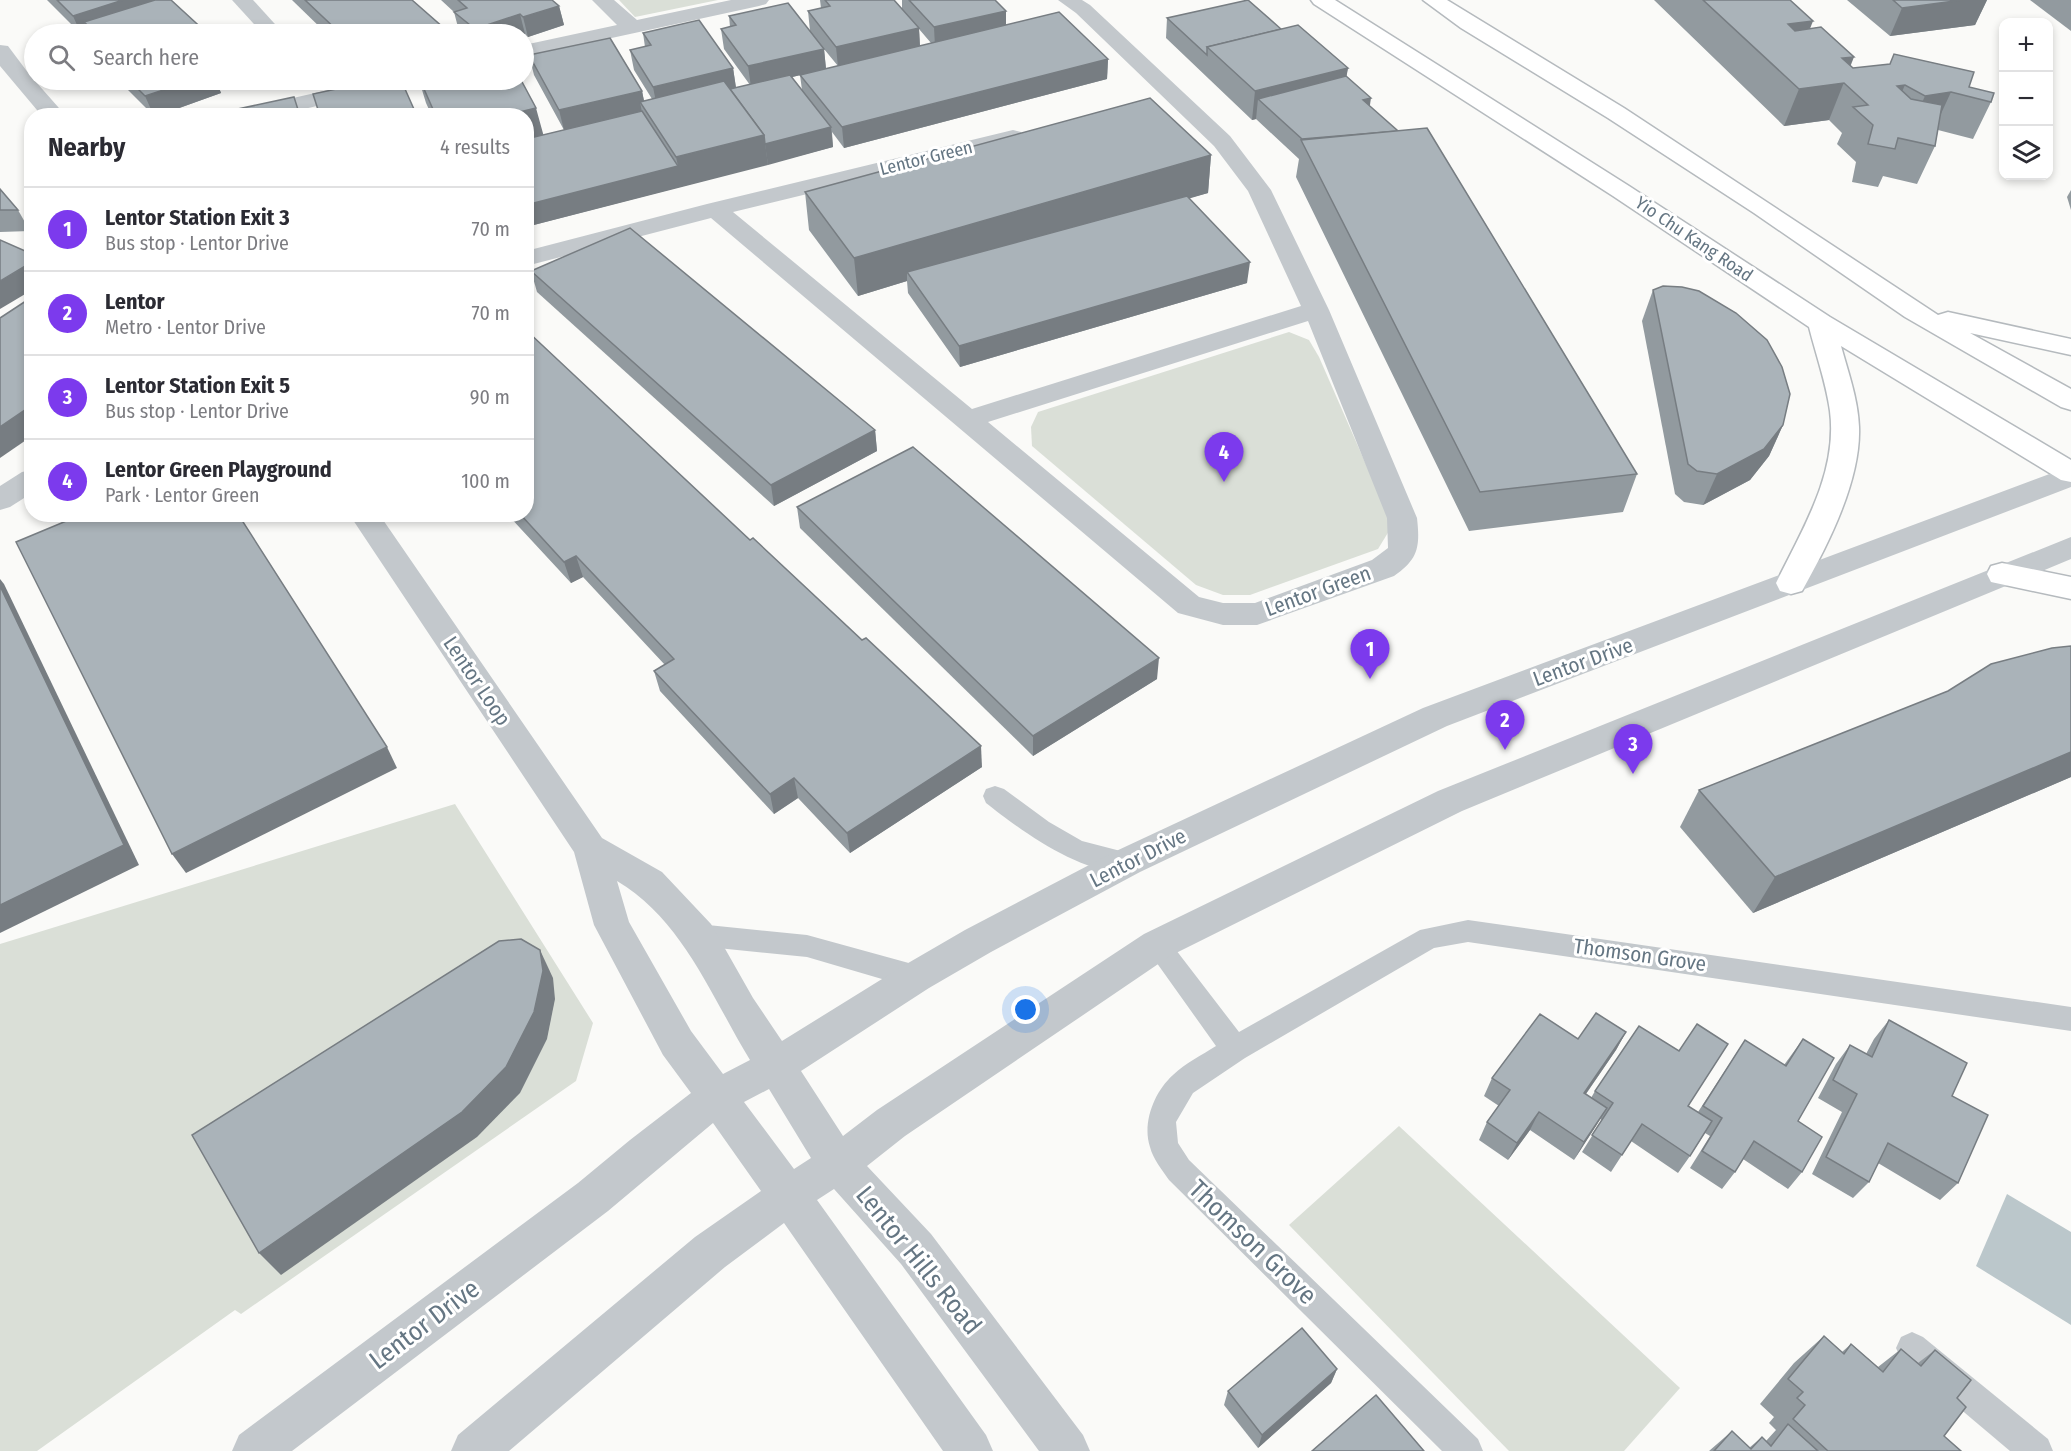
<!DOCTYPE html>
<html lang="en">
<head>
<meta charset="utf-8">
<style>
  :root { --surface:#fff; --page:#f7f7f7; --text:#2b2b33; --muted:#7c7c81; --line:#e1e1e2; --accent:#7c3aed }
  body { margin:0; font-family:"Fira Sans Condensed",sans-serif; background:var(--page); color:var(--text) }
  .controls { position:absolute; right:18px; top:18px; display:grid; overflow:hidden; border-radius:12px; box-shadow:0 3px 9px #0003 }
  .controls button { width:54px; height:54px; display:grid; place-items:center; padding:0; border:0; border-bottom:2px solid var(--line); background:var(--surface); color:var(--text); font:30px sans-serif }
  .you { position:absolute; left:1026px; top:1010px; width:21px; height:21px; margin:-15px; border:4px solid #fff; border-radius:50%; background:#1a73e8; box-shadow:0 0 0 9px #1a73e833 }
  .badge { display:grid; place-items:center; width:39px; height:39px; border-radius:50%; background:var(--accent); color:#fff; font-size:20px; font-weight:700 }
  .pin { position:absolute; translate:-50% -50px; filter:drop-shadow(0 2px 3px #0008) }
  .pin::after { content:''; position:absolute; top:32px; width:21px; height:18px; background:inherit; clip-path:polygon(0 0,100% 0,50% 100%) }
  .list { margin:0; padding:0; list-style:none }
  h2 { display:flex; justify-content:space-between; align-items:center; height:78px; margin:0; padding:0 24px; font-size:26px }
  h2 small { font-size:20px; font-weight:400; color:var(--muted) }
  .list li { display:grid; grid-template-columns:39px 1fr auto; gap:18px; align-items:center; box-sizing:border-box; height:84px; padding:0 24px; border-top:2px solid var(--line) }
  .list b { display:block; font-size:22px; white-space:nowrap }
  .list p { margin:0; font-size:20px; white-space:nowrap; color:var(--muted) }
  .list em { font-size:20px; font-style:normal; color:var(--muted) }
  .icon { flex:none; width:33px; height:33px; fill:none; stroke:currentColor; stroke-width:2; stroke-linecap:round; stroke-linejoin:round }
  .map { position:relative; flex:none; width:2071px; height:1451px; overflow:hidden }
  .search { position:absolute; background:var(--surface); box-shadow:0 3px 9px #0003; left:24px; top:24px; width:510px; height:66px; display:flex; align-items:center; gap:15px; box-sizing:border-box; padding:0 21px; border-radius:33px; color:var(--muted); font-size:22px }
  .panel { position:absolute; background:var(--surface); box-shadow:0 3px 9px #0003; left:24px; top:108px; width:510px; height:414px; border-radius:24px }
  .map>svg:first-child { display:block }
  .green { fill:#dadfd7 }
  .water { fill:#bbc7cb }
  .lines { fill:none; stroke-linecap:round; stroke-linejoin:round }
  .primary-casing { stroke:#b5babe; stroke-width:3 }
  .lane { fill:#c3c8cc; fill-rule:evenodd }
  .street { fill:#c3c8cc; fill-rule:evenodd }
  .primary { fill:#fff; fill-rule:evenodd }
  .wall { fill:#929a9f; fill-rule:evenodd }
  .shaded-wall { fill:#777d82 }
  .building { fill:#aab3b9; stroke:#777d82; stroke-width:1.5 }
  .labels { text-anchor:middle; stroke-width:6; stroke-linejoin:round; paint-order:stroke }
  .far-street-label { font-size:18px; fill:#657683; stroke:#fff }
  .street-label { font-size:21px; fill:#657683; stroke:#fff }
  .near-street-label { font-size:26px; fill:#657683; stroke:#fff }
</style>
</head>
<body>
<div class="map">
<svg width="2071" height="1451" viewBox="0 0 2071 1451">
  <rect width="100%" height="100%" fill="#fafaf8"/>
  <g class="green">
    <path d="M619,0H718L635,17Z"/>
    <path d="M1289,332L1309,340L1319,357L1389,517V531L1378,549L1250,595H1223L1196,585L1032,446L1031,427L1038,412Z"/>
    <path d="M455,804L593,1023L576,1081L241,1314L235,1310L37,1451H0V944Z"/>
    <path d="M1399,1126L1680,1388L1624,1451H1509L1289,1225Z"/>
  </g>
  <path class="water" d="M2007,1194L2071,1232V1325L1976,1266Z"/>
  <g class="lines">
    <defs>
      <g id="primary">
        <path d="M1311,0H1335L1629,186L1830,317L2071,460V482L2061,480L1841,346C1848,372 1858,399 1859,427C1861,480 1828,545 1802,591L1791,594L1780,591L1776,583C1802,530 1838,473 1830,411C1826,382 1816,355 1809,327L1613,196L1314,4Z"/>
        <path d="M1423,0H1447L1624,108L1938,315L1948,312L2071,339V355L1970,333L2071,389V410L2061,407L1905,317L1754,213L1608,118L1461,28Z"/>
        <path d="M2002,563L2071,577V599L1991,582L1987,574L1991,566Z"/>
      </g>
    </defs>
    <use href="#primary" class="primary-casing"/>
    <g class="lane">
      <path d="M995,786L1004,789L1049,822L1082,841L1136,855L1140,862L1136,869C1092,884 1019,829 986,803L983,796L986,789Z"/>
      <path d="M1468,920L2071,1007V1031L1468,942L1434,948L1245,1058L1193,1093L1176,1122L1178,1143L1189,1160L1478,1439L1483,1451H1442L1169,1180C1162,1170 1153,1159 1150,1147C1142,1123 1154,1092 1173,1075C1185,1063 1202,1055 1216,1046L1144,945L1148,937L1157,934L1166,937L1239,1032L1420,930Z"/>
      <path d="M698,924L807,935L916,965L926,969L930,977L926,985L916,989L807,957L698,946L689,943L685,935L689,927Z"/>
      <path d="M1912,1332L1923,1337L2048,1439L2053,1451H2010L1901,1359L1896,1348L1901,1337Z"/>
    </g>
    <g class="street">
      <path d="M232,0H253L284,34H263Z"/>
      <path d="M592,0H614L637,20L731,0H769L766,4L759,6L524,57V45L617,25Z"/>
      <path d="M1058,0H1082L1090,5L1230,136L1271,190L1329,310L1417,518C1420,546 1419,559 1394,576L1257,625H1223L1178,613L711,218L526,266V251L707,204L1013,130L1021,132L1024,137L1021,142L733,212L972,409L1301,306L1248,191L1214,146L1076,13ZM1308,321L1387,518L1388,548L1372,560L1255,603H1223L1199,597L988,422Z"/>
      <path d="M0,45L8,46L29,74L66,116H42L0,66Z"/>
      <path d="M373,80H410L407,85L274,116H232L235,111Z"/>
      <path d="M2071,466V487L1447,726L1140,872L991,952L929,988L801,1071L843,1136L877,1110L1144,934L1438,791L2071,537V559L1462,811L1170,956L905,1136L867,1166L931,1234L1083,1435L1090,1451H1039L901,1264L834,1189L817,1200L986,1435L993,1451H943L784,1223L725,1267L509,1451H451L458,1435L695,1237L761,1191L713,1123L608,1211L292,1451H232L239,1435L578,1183L630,1140L691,1093L663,1055L594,925L574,852L349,514H379L602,838L662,872L711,924L753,998L782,1041L903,966L965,930L1114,852L1423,708ZM617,881C683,920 712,998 750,1060L723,1074L691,1031L629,922ZM769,1089L811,1158L794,1169L744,1102Z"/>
      <path d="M32,470V493L10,507L0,510V486L22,472Z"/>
    </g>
    <use href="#primary" class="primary"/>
  </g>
  <g class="wall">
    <path d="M47,0H171L208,34H90L89,33L81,34Z"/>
    <path d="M292,0H412L445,29L446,34H327Z"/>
    <path d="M441,0H552L559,6L564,25L528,37L525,34H463L459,31L454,12Z"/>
    <path d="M820,0H894L902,9V0H995L1006,11V25L1108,59L1107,79L844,148L832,132L833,147L526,227V116H432L426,103L419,80H521L543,135L564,130L534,75L529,55L642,91L644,101L652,99L634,70L630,50L645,47L643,33L733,68L736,88L750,85L724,49L721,29L730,27L729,16L810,31L808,11L821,8ZM919,29L931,43L920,46ZM824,49L838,66L826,69ZM800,75L802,90L792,77Z"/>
    <path d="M1654,0H1790L1810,29L1853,68L1969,87L1991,102L1973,139L1938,130L1935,146L1917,184L1883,176L1878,187L1852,182L1856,162L1837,144L1842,133L1829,120L1784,126Z"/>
    <path d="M1847,0H1987L1975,25L1890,36Z"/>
    <path d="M2030,0H2071V31Z"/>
    <path d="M1167,18L1281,29L1348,68L1346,76L1370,106L1637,474L1623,512L1469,531L1296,177L1299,159L1256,119L1252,120L1166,38Z"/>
    <path d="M118,80H226L217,83L221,93L157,116H154Z"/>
    <path d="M1211,155L1208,193L1189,198L1247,283L960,367L908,293L907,281L858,296L809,230L805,192Z"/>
    <path d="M0,189L18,210L30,231L0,232Z"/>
    <path d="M2071,190V210L2067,197Z"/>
    <path d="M531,271L875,430L877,451L774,506L537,292Z"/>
    <path d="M1653,290L1783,425L1769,456L1750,480L1703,505L1684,502L1675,494L1642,321Z"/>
    <path d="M797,507L1157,679L1033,756L800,528Z"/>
    <path d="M507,514H526L982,767L850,853L798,798L774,814L660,691L654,671L665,665L583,577L571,583Z"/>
    <path d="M2071,646V777L1753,913L1680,827L1699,790Z"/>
    <path d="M1889,1020L1952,1096L1958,1183L1940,1200L1878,1163L1869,1182L1853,1198L1812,1174L1842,1112L1818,1098L1836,1064L1850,1045L1866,1054L1874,1039Z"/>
    <path d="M1626,1032L1616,1050L1586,1094L1591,1098L1595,1091L1688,1106L1698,1112L1745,1040L1784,1065L1803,1039L1798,1121L1802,1172L1788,1189L1743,1159L1735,1172L1722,1189L1690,1168L1710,1136L1705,1133L1690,1156L1678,1173L1631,1141L1611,1172L1582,1152L1602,1120L1600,1119L1574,1160L1530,1130L1508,1160L1479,1140L1487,1122L1499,1106L1484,1096L1492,1078L1578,1039Z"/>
    <path d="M1824,1336L1842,1352L1851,1344L1878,1367L1901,1349L1918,1363L1935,1350L1957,1398L1944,1436L1961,1451H1709L1732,1431L1749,1448L1762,1437L1766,1441L1776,1430L1769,1423L1774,1417L1760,1404L1794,1363Z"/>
    <path d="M1337,1369L1331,1383L1258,1448L1224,1405L1228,1391Z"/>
  </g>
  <g class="shaded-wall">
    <path d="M123,0H167L84,22L89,33L81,34L73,16Z"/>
    <path d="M1962,0H1987L1975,25L1890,36L1902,8Z"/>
    <path d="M559,6L564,25L528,37L523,17Z"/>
    <path d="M1006,11V31L935,47L934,27Z"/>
    <path d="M520,14L525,34H476L475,29Z"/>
    <path d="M1813,21L1799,57L1788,24Z"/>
    <path d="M919,28L920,48L838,67L836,47Z"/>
    <path d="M445,29L446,34H428Z"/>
    <path d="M824,49L826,69L751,87L748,66Z"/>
    <path d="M1854,57L1829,120L1784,126L1799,89L1842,58Z"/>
    <path d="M1108,59L1107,79L844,148L842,127Z"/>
    <path d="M733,68L736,88L657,107L653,87Z"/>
    <path d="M1348,68L1343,97L1258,99L1256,119L1252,120L1255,91Z"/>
    <path d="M194,80H226L217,83L221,93L157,116H154L145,96Z"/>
    <path d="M1905,85L1888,122L1897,86Z"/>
    <path d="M642,91L646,111L640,102L642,112L564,130L559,110Z"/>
    <path d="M1951,92L1934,129L1908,133L1925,96Z"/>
    <path d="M1371,98L1368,118L1363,100Z"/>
    <path d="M536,108L544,137L526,141V116H503Z"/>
    <path d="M831,127L833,147L768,165L765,144Z"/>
    <path d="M764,135L768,165L526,227V205L678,166L676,157Z"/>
    <path d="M1211,155L1208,193L912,280L907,272V281L858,296L854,258Z"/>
    <path d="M32,262V290L0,309V281Z"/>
    <path d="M1250,262L1247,283L960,367L959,346Z"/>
    <path d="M32,405V436L0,458V427Z"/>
    <path d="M1783,425L1769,456L1750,480L1703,505L1717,474Z"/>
    <path d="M875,430L877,451L774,506L771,485Z"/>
    <path d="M576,556L583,577L571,583L564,562Z"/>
    <path d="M0,579L4,584L139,865L0,933Z"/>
    <path d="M1159,658L1157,679L1033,756V736Z"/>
    <path d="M981,746L982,767L850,853L847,833Z"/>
    <path d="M387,747L397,768L186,873L172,854Z"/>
    <path d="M2071,752V777L1753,913L1775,877Z"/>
    <path d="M794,778L798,798L774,814L770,794Z"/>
    <path d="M540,950L553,978L555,999L547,1039L520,1093L477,1137L281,1275L259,1253Z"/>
    <path d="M1626,1032L1616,1050L1574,1111L1584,1093Z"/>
    <path d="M1607,1108L1596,1126L1574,1160L1584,1142Z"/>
    <path d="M1539,1112L1530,1130L1508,1160L1517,1143Z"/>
    <path d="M1337,1369L1331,1383L1258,1448L1262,1435Z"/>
  </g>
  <g class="building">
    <path d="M57,0H123L73,16Z"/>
    <path d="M155,0H171L208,34H97L84,22Z"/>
    <path d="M305,0H412L445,29L428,34H341Z"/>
    <path d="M458,0H552L559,6L523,17L520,14L475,29L454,12L467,8Z"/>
    <path d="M825,0H894L919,28L836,47L808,11L830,6Z"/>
    <path d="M909,0H995L1006,11L934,27Z"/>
    <path d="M1248,0L1281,29L1207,47V55L1167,18Z"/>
    <path d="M1703,0H1790L1813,21L1788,24L1795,31L1821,27L1854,57L1842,58L1853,68L1890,64L1894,54L1974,72L1969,87L1994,93L1991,102L1951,92L1925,96L1905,85L1897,86L1911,99L1942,105L1935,146L1898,138L1895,149L1868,144L1873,125L1853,107L1868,105L1844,83L1799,89Z"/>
    <path d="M1893,0H1962L1902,8Z"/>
    <path d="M788,3L824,49L748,66L721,29L736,25L729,16Z"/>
    <path d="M1059,12L1108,59L842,127L800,75Z"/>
    <path d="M699,20L733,68L653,87L630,50L651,45L643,33Z"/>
    <path d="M1298,25L1348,68L1255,91L1207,47Z"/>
    <path d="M610,38L642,91L559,110L529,55Z"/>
    <path d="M790,75L831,127L765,144L764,135L730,89Z"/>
    <path d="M1346,76L1371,98L1363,100L1398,131L1302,139L1258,99Z"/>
    <path d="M129,80H194L145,96Z"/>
    <path d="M378,80H401L417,116H320L313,94Z"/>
    <path d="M420,80H521L536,108L503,116H436Z"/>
    <path d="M724,81L764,135L676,157L640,102Z"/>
    <path d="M294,97L300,116H205Z"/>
    <path d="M1150,98L1211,155L854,258L805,192Z"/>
    <path d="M642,111L678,166L526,205V139Z"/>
    <path d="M1427,128L1637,474L1480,492L1301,140Z"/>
    <path d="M0,189L18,210H0Z"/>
    <path d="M1187,196L1250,262L959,346L907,272Z"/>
    <path d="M630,228L875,430L771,485L531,271Z"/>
    <path d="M0,240L32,254V262L0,281Z"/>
    <path d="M1663,286L1682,287L1699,291L1736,313L1767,340L1782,367L1790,394L1783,425L1764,449L1717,474L1697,471L1688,464L1653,290Z"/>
    <path d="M32,297V405L0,427V318Z"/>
    <path d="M526,330L750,540L753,538L862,640L866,638L981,746L847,833L794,778L770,794L654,671L674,659L576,556L564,562L520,514H526Z"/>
    <path d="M913,447L1159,658L1033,736L797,507Z"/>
    <path d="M83,514H238L387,747L172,854L16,542Z"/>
    <path d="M0,586L124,845L0,905Z"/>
    <path d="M2071,646V752L1775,877L1699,790L1948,691L1991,664L2052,648Z"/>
    <path d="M521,939L540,950L543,971L534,1012L506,1067L462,1112L259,1253L192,1135L499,941Z"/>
    <path d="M1596,1013L1626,1032L1584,1093L1607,1108L1584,1142L1539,1112L1517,1143L1487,1122L1510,1090L1492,1078L1540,1014L1578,1039Z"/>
    <path d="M1889,1020L1967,1063L1952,1096L1988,1115L1958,1183L1888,1143L1869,1182L1826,1157L1857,1094L1833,1080L1850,1045L1872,1057Z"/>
    <path d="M1697,1024L1728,1044L1688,1106L1712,1121L1690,1156L1642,1124L1622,1155L1592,1135L1613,1103L1595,1091L1639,1026L1679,1051Z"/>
    <path d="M1803,1039L1834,1058L1798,1121L1822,1137L1802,1172L1754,1141L1735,1172L1702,1151L1722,1118L1703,1106L1745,1040L1786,1066Z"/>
    <path d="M1302,1328L1337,1369L1262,1435L1228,1391Z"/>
    <path d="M1824,1336L1844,1354L1851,1344L1883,1372L1901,1349L1921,1366L1935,1350L1971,1380L1957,1398L1966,1407L1944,1436L1961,1451H1828L1793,1419L1805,1405L1797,1398L1803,1392L1788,1379Z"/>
    <path d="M1376,1395L1424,1451H1312Z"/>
    <path d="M1788,1424L1818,1451H1714L1732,1431L1751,1449L1762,1437L1771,1446Z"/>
  </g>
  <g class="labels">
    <g class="far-street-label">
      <text transform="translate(926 158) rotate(-14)" y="6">Lentor Green</text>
      <text transform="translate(1694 239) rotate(34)" y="6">Yio Chu Kang Road</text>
    </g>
    <g class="street-label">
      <text transform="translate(1318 591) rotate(-20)" y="7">Lentor Green</text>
      <text transform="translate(1583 662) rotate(-20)" y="7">Lentor Drive</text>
      <text transform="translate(477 681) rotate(56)" y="7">Lentor Loop</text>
      <text transform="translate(1138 858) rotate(-27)" y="7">Lentor Drive</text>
      <text transform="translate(1640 955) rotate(8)" y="7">Thomson Grove</text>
    </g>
    <g class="near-street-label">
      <text transform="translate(1253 1242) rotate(44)" y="9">Thomson Grove</text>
      <text transform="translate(919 1260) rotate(51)" y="9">Lentor Hills Road</text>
      <text transform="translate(424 1324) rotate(-37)" y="9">Lentor Drive</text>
    </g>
  </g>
</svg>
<div class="controls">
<button>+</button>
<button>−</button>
<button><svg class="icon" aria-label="layers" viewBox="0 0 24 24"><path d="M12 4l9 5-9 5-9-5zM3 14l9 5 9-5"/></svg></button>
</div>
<div class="you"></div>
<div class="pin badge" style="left:1370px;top:679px">1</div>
<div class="pin badge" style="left:1505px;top:750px">2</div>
<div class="pin badge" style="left:1633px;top:774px">3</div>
<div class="pin badge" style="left:1224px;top:482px">4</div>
<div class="search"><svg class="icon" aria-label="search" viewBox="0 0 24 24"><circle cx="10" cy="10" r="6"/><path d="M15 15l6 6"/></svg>Search here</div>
<section class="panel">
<h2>Nearby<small>4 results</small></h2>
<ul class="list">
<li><span class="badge">1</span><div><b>Lentor Station Exit 3</b><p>Bus stop · Lentor Drive</p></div><em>70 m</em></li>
<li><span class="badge">2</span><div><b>Lentor</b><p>Metro · Lentor Drive</p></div><em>70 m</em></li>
<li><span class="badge">3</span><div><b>Lentor Station Exit 5</b><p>Bus stop · Lentor Drive</p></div><em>90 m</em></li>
<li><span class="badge">4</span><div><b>Lentor Green Playground</b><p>Park · Lentor Green</p></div><em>100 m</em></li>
</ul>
</section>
</div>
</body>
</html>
